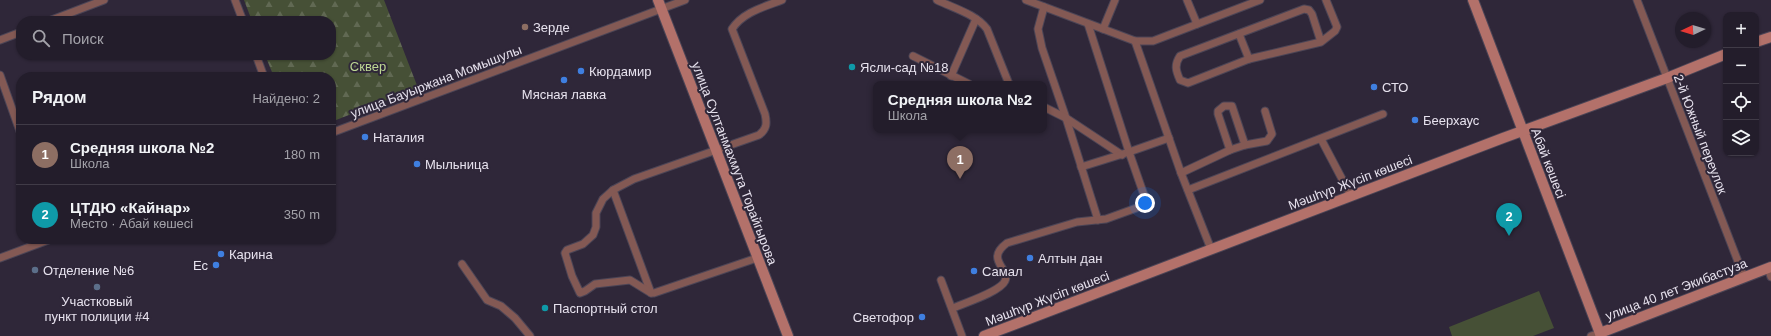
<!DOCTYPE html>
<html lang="ru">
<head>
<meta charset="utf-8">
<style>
  :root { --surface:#231d2b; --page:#2f2a37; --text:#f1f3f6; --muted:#a3a2a9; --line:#403b47; --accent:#79bff8 }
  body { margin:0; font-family:Arial,sans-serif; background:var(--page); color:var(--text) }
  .controls { position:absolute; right:12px; top:12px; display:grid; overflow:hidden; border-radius:8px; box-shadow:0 1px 3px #0004 }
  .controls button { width:36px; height:36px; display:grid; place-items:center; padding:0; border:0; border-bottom:1px solid var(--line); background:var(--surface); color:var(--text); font:20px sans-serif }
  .compass { position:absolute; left:1675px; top:12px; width:36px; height:36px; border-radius:50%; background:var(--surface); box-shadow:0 1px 3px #0004; rotate:266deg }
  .you { position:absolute; left:1145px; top:203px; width:14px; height:14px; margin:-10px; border:3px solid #fff; border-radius:50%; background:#1a73e8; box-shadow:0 0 0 6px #1a73e833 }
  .badge { display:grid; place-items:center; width:26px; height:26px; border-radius:50%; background:var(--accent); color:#fff; font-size:13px; font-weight:700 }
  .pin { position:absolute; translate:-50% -33px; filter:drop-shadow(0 1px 2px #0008) }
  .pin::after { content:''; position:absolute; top:21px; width:14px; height:12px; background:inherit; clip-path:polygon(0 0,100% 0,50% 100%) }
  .popup { position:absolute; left:873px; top:81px; width:174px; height:52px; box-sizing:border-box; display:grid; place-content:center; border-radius:8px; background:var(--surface); filter:drop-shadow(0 1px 3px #0005); font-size:13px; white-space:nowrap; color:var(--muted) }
  .popup b { font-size:15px; color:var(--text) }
  .popup::after { content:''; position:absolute; left:50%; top:100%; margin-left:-8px; border:8px solid transparent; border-top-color:var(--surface) }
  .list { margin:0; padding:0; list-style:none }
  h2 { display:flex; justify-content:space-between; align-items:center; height:52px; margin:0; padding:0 16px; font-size:17px }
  h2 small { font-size:13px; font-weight:400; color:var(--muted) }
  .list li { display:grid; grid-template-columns:26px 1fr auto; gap:12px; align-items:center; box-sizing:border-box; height:60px; padding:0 16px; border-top:1px solid var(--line) }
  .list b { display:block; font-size:15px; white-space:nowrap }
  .list p { margin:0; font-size:13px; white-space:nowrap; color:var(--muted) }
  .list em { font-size:13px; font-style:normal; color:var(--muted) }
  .icon { flex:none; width:22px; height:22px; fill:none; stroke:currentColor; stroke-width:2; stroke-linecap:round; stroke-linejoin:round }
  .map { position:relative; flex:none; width:1771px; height:336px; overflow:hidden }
  .search { position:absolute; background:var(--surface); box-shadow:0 1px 3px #0004; left:16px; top:16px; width:320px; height:44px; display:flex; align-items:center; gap:10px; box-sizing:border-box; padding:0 14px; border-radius:16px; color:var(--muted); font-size:15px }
  .panel { position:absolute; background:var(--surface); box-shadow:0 1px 3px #0004; left:16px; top:72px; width:320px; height:172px; border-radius:16px }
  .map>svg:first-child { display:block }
  .grass { fill:#465036 }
  .forest { fill:url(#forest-firs) }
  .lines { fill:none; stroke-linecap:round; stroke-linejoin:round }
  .street-casing { stroke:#4c4556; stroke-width:9 }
  .secondary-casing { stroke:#4c4556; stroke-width:12 }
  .street { stroke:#835954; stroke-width:7 }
  .secondary { stroke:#b3716a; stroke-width:10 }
  .education-dot { fill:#8d6e63; stroke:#2f2739; stroke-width:1.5 }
  .culture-dot { fill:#0f9aa8; stroke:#2f2739; stroke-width:1.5 }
  .shop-dot { fill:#3f7fe0; stroke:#2f2739; stroke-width:1.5 }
  .service-dot { fill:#5c6f8a; stroke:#2f2739; stroke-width:1.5 }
  .labels { text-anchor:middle; stroke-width:4; stroke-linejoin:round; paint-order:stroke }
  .poi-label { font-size:13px; fill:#e7e2ee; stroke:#2f2739; text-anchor:start }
  .park-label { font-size:13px; fill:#bdd793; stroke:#2f2739 }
  .street-label { font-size:13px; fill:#e7e2ee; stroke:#2f2739 }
</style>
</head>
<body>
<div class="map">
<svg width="1771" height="336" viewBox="0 0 1771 336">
  <defs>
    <pattern id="forest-firs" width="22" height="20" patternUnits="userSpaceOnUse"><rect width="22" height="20" fill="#465036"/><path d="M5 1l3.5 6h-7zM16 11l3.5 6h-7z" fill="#616953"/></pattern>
  </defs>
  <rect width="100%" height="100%" fill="#2f2739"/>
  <path class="grass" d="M1539,291L1554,328L1533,336H1452L1449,327Z"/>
  <path class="forest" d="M244,0H384L418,88L331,122V77H274L265,55H331V21H252Z"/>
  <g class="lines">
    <defs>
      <g id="street">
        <path d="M235,0L243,21"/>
        <path d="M937,0C953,8 976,14 987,29L1009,84"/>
        <path d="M1026,0L1135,41H1153L1260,0"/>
        <path d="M1187,0L1197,24"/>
        <path d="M1637,0L1744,277"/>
        <path d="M1044,7L1038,29L1042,48L1066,118L1098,220"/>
        <path d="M49,21L104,0"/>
        <path d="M1103,29L1115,0"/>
        <path d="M1239,34L1249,59"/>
        <path d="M0,40L21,32"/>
        <path d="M1135,41L1181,173L1211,249"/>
        <path d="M1321,42L1312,14L1309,10L1304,9L1180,56C1174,65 1176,71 1180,80L1188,83L1249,59L1321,42L1335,31L1337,27L1326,0"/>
        <path d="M256,55L264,77"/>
        <path d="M913,56L969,84"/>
        <path d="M0,75L21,134"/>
        <path d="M951,76L976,19"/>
        <path d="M1044,107L1066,118L1122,155"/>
        <path d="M331,133L685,0"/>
        <path d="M1321,139L1351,196"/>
        <path d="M1230,150L1218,114V111L1224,106H1232L1245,145"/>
        <path d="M1081,167L1129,152L1088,24"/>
        <path d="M1181,173L1230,150L1245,145L1267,141L1272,134L1265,111"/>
        <path d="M613,190L651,293"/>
        <path d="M1188,190L1383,114"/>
        <path d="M0,258L51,239"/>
        <path d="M757,258L654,293H651L630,280L595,284L585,291L580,293L572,276L565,253L567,250L583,244L593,235L596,227V213L603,199L613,190L634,179L759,135C767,129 767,123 765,114L732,29C743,12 764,7 782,0"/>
        <path d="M462,264L487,300L501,306L515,318L530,336"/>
        <path d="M1768,268L1771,277"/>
        <path d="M941,280L962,336"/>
        <path d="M953,308C964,303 1000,292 1005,281C1011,269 984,260 1007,243L1077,222L1106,219L1142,206L1144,201V195L1129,152L1169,138"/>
        <path d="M1591,336L1600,333"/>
      </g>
      <g id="secondary">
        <path d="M658,0L788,336"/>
        <path d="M1473,0L1601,336"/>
        <path d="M1756,42L1771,37"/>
        <path d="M1600,333L1771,267"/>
        <path d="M984,336L1503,138L1667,78L1726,54"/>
      </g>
    </defs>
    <use href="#street" class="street-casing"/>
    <use href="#secondary" class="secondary-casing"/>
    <use href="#street" class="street"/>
    <use href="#secondary" class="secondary"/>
  </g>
  <circle class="education-dot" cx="525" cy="27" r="4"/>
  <g class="culture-dot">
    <circle cx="852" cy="67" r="4"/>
    <circle cx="545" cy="308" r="4"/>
  </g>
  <g class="shop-dot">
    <circle cx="581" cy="71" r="4"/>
    <circle cx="564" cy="80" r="4"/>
    <circle cx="1374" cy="87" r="4"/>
    <circle cx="1415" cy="120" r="4"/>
    <circle cx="365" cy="137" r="4"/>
    <circle cx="417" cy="164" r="4"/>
    <circle cx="221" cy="254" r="4"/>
    <circle cx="1030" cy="258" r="4"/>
    <circle cx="216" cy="265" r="4"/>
    <circle cx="974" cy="271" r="4"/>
    <circle cx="922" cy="317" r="4"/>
  </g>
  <g class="service-dot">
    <circle cx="35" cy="270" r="4"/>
    <circle cx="97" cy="287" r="4"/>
  </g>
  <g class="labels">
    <g class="poi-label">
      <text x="533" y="32">Зерде</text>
      <text x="860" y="72">Ясли-сад №18</text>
      <text x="589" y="76">Кюрдамир</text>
      <text x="1382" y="92">СТО</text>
      <text x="564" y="99" text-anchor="middle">Мясная лавка</text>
      <text x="1423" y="125">Беерхаус</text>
      <text x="373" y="142">Наталия</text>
      <text x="425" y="169">Мыльница</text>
      <text x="229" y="259">Карина</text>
      <text x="1038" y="263">Алтын дан</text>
      <text x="208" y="270" text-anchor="end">Ес</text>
      <text x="43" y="275">Отделение №6</text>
      <text x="982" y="276">Самал</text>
      <text x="97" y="306" text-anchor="middle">Участковый<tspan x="97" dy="15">пункт полиции #4</tspan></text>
      <text x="553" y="313">Паспортный стол</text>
      <text x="914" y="322" text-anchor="end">Светофор</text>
    </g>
    <g class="park-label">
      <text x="368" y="71">Сквер</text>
    </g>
    <g class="street-label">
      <text transform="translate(436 81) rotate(-21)" y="5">улица Бауыржана Момышулы</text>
      <text transform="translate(1701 134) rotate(69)" y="5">2-й Южный переулок</text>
      <text transform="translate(735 163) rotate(69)" y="5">улица Султанмахмута Торайгырова</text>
      <text transform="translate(1549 163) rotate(69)" y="5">Абай көшесі</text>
      <text transform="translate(1350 182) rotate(-21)" y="5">Мәшһүр Жүсіп көшесі</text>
      <text transform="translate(1676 289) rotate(-21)" y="5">улица 40 лет Экибастуза</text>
      <text transform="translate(1047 298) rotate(-21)" y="5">Мәшһүр Жүсіп көшесі</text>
    </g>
  </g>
</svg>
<div class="controls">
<button>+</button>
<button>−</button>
<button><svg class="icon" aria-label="locate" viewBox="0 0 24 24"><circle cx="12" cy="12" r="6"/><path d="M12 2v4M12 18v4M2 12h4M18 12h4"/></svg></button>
<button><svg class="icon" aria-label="layers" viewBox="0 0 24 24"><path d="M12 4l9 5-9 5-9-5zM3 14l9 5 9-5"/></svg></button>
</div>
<svg class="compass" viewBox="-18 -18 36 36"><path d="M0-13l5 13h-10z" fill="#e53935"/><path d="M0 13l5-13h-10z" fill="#a3a2a9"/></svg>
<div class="you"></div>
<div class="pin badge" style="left:960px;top:179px;background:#8d6e63">1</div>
<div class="popup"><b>Средняя школа №2</b>Школа</div>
<div class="pin badge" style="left:1509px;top:236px;background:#0f9aa8">2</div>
<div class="search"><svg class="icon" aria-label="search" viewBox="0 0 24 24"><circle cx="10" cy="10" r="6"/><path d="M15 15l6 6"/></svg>Поиск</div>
<section class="panel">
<h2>Рядом<small>Найдено: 2</small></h2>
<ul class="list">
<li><span class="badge" style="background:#8d6e63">1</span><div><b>Средняя школа №2</b><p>Школа</p></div><em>180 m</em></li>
<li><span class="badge" style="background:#0f9aa8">2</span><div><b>ЦТДЮ «Кайнар»</b><p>Место · Абай көшесі</p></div><em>350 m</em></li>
</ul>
</section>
</div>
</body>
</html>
